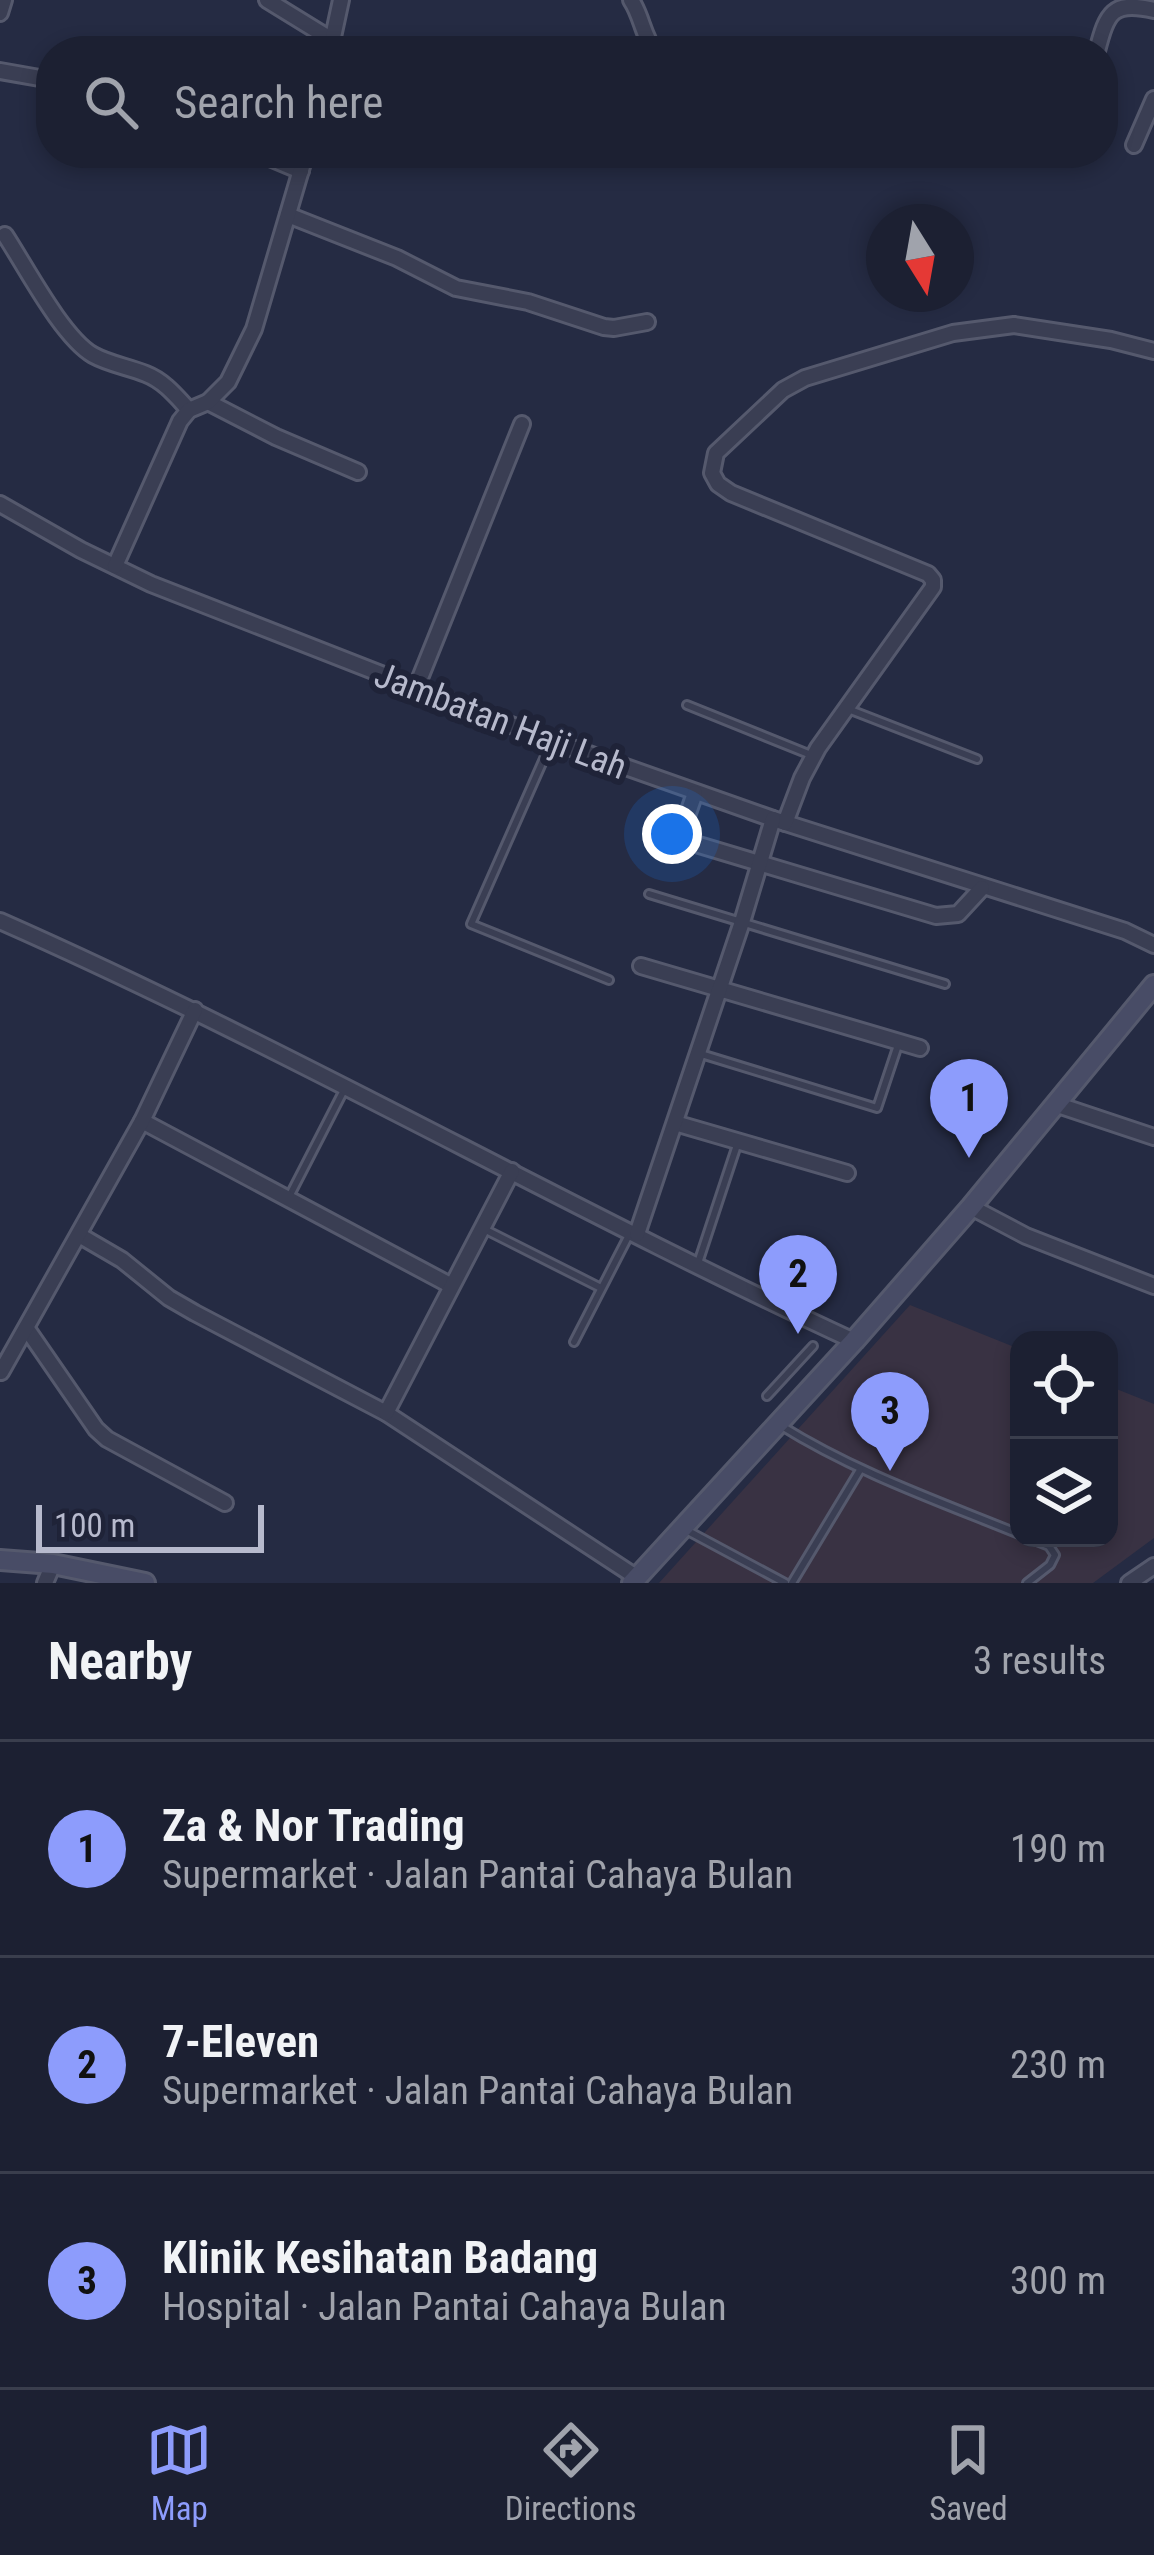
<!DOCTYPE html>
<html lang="en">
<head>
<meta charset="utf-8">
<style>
  :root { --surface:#1c2032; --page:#292d3e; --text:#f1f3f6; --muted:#a0a3ac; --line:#3a3e4d; --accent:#8d9cfc }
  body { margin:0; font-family:"Roboto Condensed",sans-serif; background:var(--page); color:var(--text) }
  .controls { position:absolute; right:36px; bottom:36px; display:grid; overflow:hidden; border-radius:24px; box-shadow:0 6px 18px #0003 }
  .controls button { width:108px; height:108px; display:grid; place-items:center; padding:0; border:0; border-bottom:3px solid var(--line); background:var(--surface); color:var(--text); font:60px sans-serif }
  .compass { position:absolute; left:866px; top:204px; width:108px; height:108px; border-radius:50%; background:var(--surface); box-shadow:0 6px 18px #0003; rotate:169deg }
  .scale { position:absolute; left:36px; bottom:30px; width:228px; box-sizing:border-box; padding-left:12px; border:6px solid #b7bacd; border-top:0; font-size:33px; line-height:42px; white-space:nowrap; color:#b7bacd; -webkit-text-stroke:9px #1f2338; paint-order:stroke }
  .you { position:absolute; left:672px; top:834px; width:42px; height:42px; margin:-30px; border:9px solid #fff; border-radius:50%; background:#1a73e8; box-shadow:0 0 0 18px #1a73e833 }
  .badge { display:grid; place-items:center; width:78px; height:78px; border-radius:50%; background:var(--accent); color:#111; font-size:39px; font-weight:700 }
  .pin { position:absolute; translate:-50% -99px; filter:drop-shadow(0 3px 6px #0008) }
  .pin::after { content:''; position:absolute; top:63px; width:42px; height:36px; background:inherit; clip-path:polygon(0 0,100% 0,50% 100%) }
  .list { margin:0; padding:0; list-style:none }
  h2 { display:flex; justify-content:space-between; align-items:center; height:156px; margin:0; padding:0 48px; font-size:51px }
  h2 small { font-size:39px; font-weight:400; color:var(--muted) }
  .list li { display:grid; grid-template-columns:78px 1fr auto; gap:36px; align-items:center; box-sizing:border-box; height:216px; padding:0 48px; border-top:3px solid var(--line) }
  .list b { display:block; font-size:45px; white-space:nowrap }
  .list p { margin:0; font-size:39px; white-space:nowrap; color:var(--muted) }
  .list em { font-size:39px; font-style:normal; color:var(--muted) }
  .icon { flex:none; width:66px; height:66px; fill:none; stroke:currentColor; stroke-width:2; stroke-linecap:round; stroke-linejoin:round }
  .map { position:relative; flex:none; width:1154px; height:1583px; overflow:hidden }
  .search { position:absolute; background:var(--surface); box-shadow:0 6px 18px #0003; left:36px; right:36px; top:36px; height:132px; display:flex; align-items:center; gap:30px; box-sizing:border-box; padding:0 42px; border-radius:48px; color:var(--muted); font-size:45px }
  .sheet { height:804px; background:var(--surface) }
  nav { display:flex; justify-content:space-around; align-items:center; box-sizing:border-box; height:168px; border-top:3px solid var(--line); background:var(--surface); font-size:33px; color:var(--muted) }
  nav a { display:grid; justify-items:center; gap:6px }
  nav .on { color:var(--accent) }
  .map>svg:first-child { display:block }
  .medical { fill:#393243 }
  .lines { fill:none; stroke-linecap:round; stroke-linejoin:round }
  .lane-casing { stroke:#55596d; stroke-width:12 }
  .street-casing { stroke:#55596d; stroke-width:20 }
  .secondary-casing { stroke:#55596d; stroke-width:24 }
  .lane { stroke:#3a3e53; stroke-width:6 }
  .street { stroke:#3a3e53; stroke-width:14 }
  .secondary { stroke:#484c66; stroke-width:18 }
  .labels { text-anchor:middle; stroke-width:12; stroke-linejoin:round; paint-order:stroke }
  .street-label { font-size:36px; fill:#b7bacd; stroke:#1f2338 }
</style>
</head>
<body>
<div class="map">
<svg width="1154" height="1583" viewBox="0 0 1154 1583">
  <rect width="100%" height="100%" fill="#252b43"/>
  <path class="medical" d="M910,1305L1019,1349V1538H1109V1386L1154,1404V1538L1093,1583H659Z"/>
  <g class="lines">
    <defs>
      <g id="lane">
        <path d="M687,705L811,755"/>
        <path d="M848,709L977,759"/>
        <path d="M550,745L471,924L609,980"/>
        <path d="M649,894L945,984"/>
        <path d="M701,1054L877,1108L898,1045"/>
        <path d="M290,1195L344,1090"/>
        <path d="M482,1228L601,1288"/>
        <path d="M698,1263L737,1145"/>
        <path d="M574,1342L630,1233"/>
        <path d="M767,1396L813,1346"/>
        <path d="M780,1425C855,1472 938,1501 1019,1534"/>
        <path d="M688,1531L785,1583"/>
        <path d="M792,1583L860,1470"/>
        <path d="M1027,1583L1050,1565L1055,1555L1049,1546L1029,1538"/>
      </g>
      <g id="street">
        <path d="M267,0L332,40"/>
        <path d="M631,0C642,16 643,37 655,51"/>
        <path d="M0,13L4,0"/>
        <path d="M330,51L341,0"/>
        <path d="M1097,51C1107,13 1112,0 1154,10"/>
        <path d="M0,71L51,80"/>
        <path d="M1134,145L1154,99"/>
        <path d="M258,153L301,171"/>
        <path d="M288,215L397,258L456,288L528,302L604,327L614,328L647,322"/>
        <path d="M5,235C26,267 62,337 93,355C109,364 129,367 146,374C164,381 176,396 189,410"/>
        <path d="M208,402L276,437L358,472"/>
        <path d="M0,504L81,550L151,584L552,741L773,819L1125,931L1154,945"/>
        <path d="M115,566L180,421L189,410L208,402L228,382L254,329L306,153"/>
        <path d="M416,688L522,424"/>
        <path d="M695,793L679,839L936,916L958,914L982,888"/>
        <path d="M785,823L802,778L818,748L933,587V580L928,574L731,493L718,484L712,473L716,453L783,390L805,378L953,333L1014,325L1111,340L1154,351"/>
        <path d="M661,833L679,839"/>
        <path d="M0,921C290,1049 566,1208 854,1341"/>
        <path d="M641,966L920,1048"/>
        <path d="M1055,1104L1154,1137"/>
        <path d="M142,1121L450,1285"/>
        <path d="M675,1123L847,1173"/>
        <path d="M971,1207L1026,1236L1154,1286"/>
        <path d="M637,1234L742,922L773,819"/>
        <path d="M79,1235L122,1260L169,1298L195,1313L386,1413L636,1577"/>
        <path d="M27,1329L96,1429L107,1439L225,1503"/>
        <path d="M1,1372L142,1121L195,1010"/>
        <path d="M386,1413L512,1171"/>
        <path d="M45,1583L53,1564"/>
        <path d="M1129,1583L1154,1566"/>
      </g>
      <g id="secondary">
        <path d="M0,1560L53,1564L145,1583"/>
        <path d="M632,1583L854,1341L971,1207L1154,985"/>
      </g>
    </defs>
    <use href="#lane" class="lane-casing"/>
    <use href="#street" class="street-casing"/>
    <use href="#secondary" class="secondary-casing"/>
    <use href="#lane" class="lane"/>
    <use href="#street" class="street"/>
    <use href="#secondary" class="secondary"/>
  </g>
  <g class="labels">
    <g class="street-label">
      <text transform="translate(501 720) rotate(21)" y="13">Jambatan Haji Lah</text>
    </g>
  </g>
</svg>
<div class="controls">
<button><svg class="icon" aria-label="locate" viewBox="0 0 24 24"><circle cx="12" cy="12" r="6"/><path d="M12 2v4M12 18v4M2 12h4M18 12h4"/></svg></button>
<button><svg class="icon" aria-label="layers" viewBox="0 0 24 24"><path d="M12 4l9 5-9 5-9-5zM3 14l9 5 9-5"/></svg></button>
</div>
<svg class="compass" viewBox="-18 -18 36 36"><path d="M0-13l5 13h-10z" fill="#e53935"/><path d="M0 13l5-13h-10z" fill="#a0a3ac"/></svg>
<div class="scale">100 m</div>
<div class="you"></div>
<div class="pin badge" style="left:969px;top:1158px">1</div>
<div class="pin badge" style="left:798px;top:1334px">2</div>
<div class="pin badge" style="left:890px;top:1471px">3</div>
<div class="search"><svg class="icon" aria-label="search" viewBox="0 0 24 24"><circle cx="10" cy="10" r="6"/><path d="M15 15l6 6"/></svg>Search here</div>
</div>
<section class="sheet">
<h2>Nearby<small>3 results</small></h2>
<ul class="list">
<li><span class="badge">1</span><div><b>Za &amp; Nor Trading</b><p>Supermarket · Jalan Pantai Cahaya Bulan</p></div><em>190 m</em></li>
<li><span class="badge">2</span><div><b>7-Eleven</b><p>Supermarket · Jalan Pantai Cahaya Bulan</p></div><em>230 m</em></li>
<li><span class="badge">3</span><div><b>Klinik Kesihatan Badang</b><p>Hospital · Jalan Pantai Cahaya Bulan</p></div><em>300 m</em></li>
</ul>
</section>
<nav>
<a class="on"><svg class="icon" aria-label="map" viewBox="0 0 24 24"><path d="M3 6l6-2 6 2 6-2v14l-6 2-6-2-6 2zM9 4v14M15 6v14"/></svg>Map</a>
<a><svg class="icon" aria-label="directions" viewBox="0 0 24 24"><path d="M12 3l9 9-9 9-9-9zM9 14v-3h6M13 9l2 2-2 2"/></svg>Directions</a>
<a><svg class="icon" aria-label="saved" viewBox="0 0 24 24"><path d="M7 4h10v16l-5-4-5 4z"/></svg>Saved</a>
</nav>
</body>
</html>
